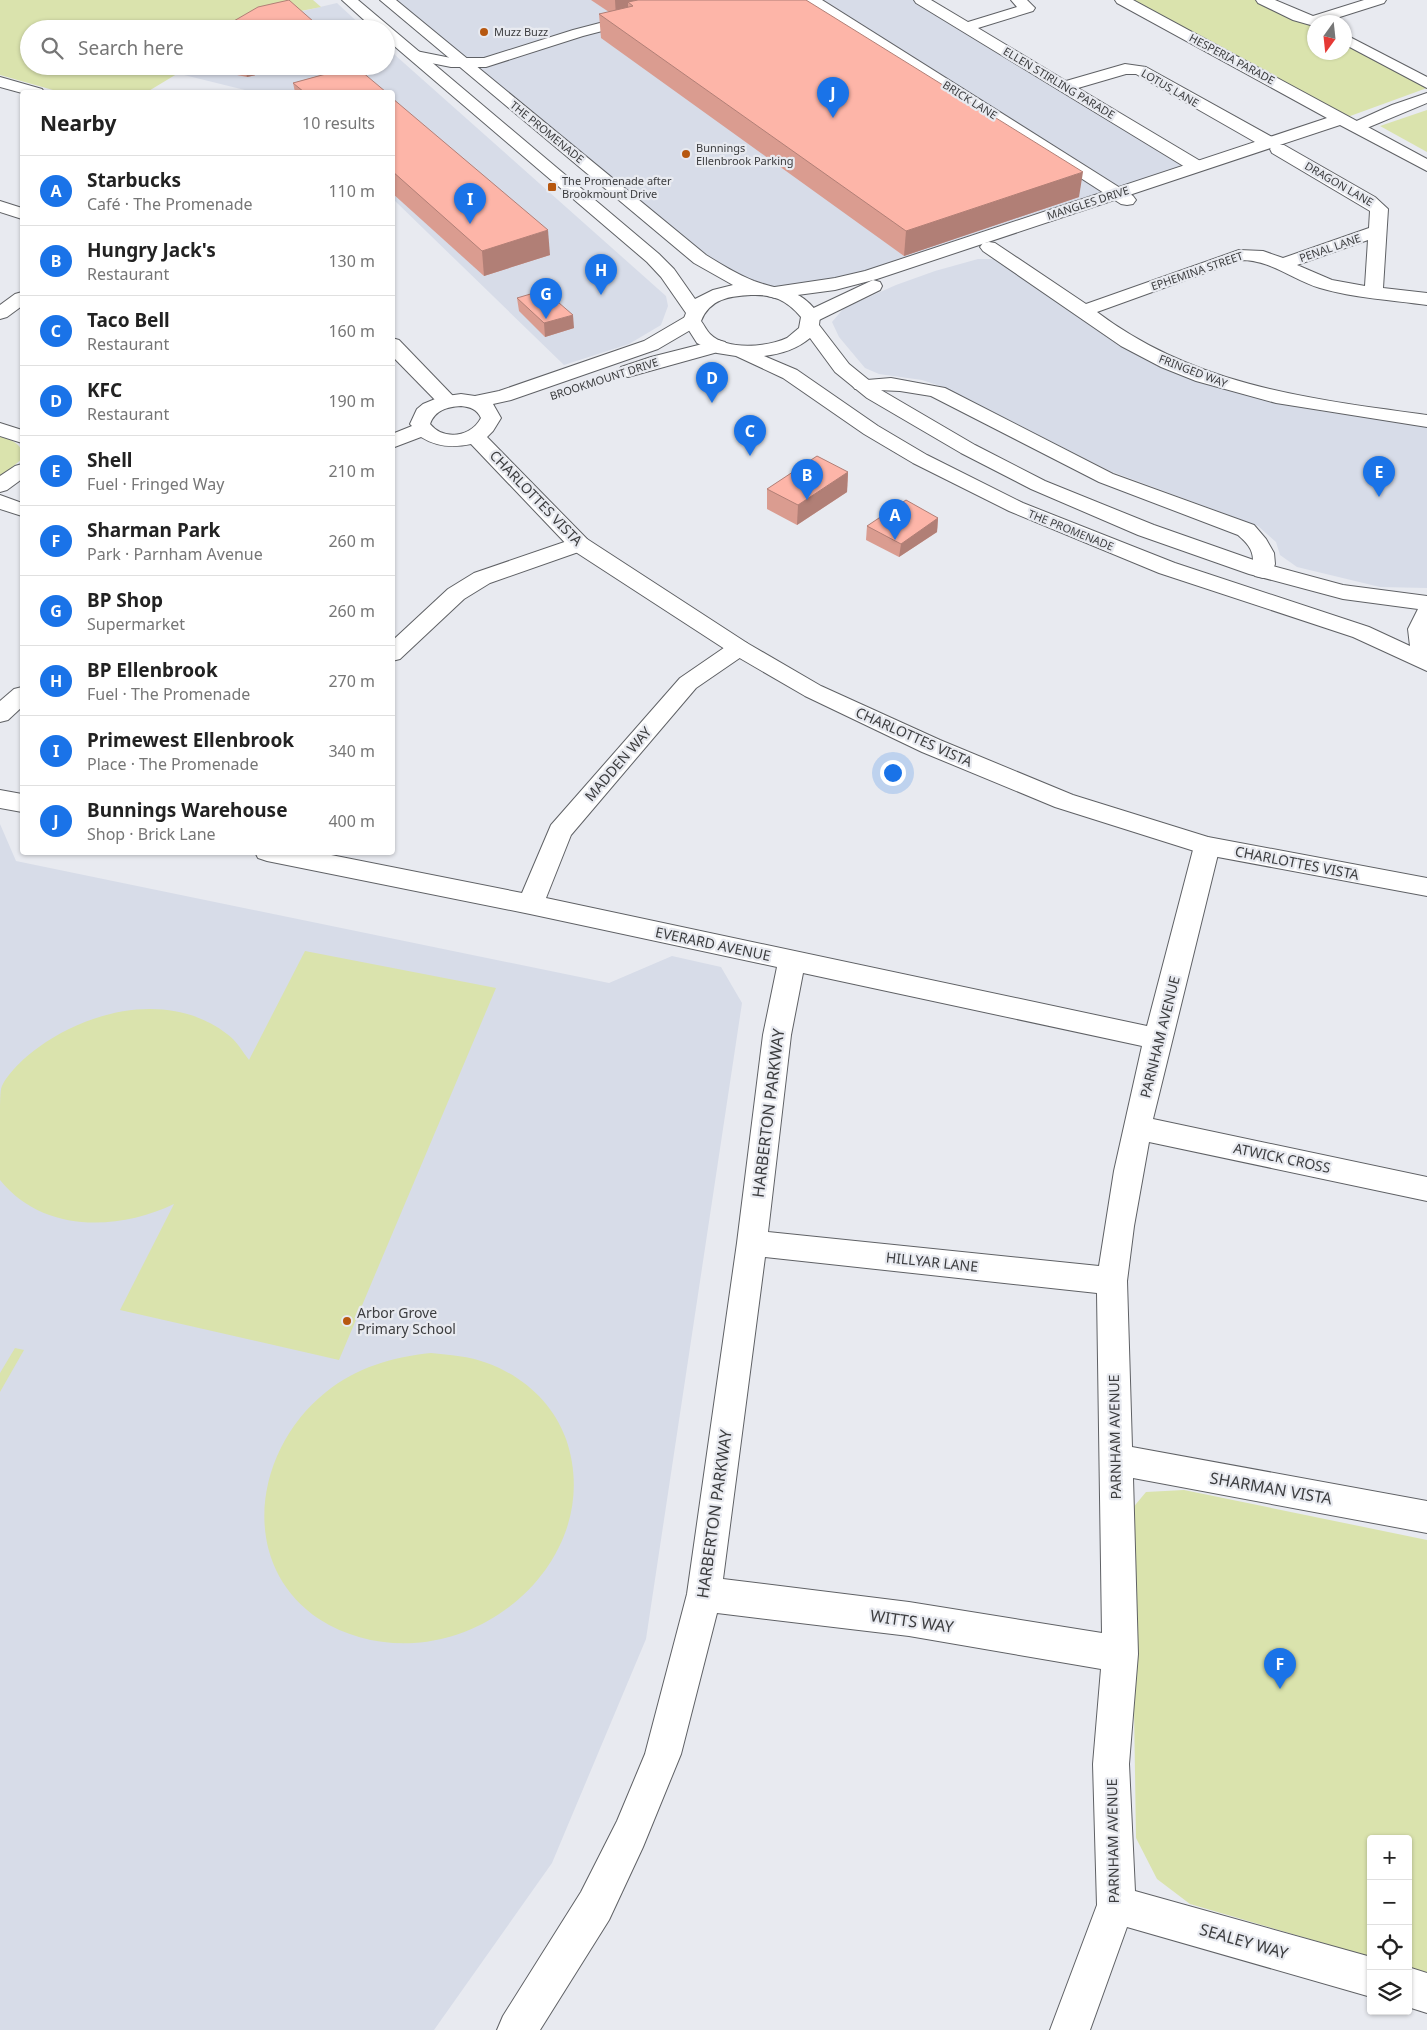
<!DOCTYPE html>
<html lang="en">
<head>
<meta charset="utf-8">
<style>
  :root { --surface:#fff; --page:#f2f2f2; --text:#222; --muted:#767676; --line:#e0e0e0; --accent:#1a73e8 }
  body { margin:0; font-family:"Noto Sans",sans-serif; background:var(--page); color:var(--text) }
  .controls { position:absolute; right:15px; bottom:15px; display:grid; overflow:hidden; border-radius:5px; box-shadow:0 1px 4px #0004 }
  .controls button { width:45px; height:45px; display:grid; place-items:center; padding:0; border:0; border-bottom:1px solid var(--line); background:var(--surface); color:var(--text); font:25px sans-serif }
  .compass { position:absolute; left:1307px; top:15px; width:45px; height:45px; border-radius:50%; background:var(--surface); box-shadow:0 1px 4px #0004; rotate:195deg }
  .you { position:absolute; left:892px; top:772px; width:18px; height:18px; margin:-12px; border:4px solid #fff; border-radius:50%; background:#1a73e8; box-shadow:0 0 0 8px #1a73e833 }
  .badge { display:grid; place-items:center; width:32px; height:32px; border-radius:50%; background:var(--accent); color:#fff; font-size:16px; font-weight:700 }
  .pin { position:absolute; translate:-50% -41px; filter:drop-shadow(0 1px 2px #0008) }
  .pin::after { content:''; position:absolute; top:26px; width:18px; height:15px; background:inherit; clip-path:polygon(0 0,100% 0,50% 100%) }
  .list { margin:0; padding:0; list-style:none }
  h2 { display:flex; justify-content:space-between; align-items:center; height:65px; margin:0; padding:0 20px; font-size:21px }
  h2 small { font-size:16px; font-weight:400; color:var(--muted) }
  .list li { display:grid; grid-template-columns:32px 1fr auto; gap:15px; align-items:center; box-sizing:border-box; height:70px; padding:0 20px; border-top:1px solid var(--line) }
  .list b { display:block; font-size:19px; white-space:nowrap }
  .list p { margin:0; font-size:16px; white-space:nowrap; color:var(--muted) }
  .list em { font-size:16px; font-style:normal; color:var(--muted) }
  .icon { flex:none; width:28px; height:28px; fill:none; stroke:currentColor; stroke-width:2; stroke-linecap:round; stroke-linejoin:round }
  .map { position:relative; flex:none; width:1427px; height:2030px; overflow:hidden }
  .search { position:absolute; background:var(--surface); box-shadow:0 1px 4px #0004; left:20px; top:20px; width:375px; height:55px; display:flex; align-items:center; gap:12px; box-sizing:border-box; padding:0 18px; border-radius:28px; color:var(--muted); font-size:19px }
  .panel { position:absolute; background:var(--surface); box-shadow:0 1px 4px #0004; left:20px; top:90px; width:375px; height:765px; border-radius:5px }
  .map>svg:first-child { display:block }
  .built { fill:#d7dce8 }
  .green { fill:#dae3ad }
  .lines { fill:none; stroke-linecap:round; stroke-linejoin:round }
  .minor-casing { stroke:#5f6165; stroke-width:2 }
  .tertiary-casing { stroke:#5f6165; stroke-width:2 }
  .secondary-casing { stroke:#5f6165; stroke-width:2 }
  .minor { fill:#fff; fill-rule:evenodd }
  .tertiary { fill:#fff; fill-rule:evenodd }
  .secondary { fill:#fff; fill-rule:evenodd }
  .wall { fill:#da9c90 }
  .shaded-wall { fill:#b17f76 }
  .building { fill:#fdb5a8; stroke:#b17f76 }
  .poi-dot { fill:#b75810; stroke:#e8eaf0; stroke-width:2 }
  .labels { text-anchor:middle; stroke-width:4.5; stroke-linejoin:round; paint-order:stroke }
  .far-poi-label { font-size:11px; fill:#3c3d3f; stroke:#e8eaf0; text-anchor:start }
  .far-street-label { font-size:11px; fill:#3c3d3f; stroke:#e8eaf0 }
  .street-label { font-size:14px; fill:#3c3d3f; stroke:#e8eaf0 }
  .poi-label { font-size:14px; fill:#3c3d3f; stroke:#e8eaf0; text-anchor:start }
  .near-street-label { font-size:16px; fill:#3c3d3f; stroke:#e8eaf0 }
</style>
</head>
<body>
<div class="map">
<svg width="1427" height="2030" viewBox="0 0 1427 2030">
  <rect width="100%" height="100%" fill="#e8eaf0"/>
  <g class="built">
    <path d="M387,0H921L1196,166L871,275L775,292L719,271Z"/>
    <path d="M337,3L365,29H252L303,11Z"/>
    <path d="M386,47L666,296L668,306L661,325L629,344L564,365L393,199L392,92H253L180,74L190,66H386Z"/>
    <path d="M978,259H994L1008,264L1136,354L1164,367L1278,403L1325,412L1427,425V588L1380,587L1297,567L1280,555L1276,542L1258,526L1110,471L946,388L922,380L879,374L865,368L839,337L832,322L844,308L896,285L935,271Z"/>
    <path d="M0,824L16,861L609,983L672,956L721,967L742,1003L646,1639L552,1863L434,2030H0Z"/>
  </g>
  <g class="green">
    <path d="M0,0H313L321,7L301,11L252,29H29V66H190L147,92H60L0,75Z"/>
    <path d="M1122,0H1263L1316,22L1314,52H1344L1345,38L1427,81V88L1342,119Z"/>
    <path d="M1427,110V152L1380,126Z"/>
    <path d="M0,436C13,441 24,444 22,459L0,477Z"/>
    <path d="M305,951L496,988L339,1360L120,1310L174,1204C117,1231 43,1233 0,1180C0,1159 0,1137 0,1116C0,1108 0,1096 1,1089C5,1075 27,1055 39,1047C91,1009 172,991 227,1034C237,1041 242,1051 249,1060Z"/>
    <path d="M15,1348L24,1350L0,1392V1373Z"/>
    <path d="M431,1353C450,1355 469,1356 487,1363C523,1376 553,1403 566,1439C601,1540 513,1637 414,1643C381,1645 347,1637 319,1619C236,1563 255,1448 326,1392C357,1367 393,1357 431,1353Z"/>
    <path d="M1184,1490L1427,1540V1973L1408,1968V1839H1371V1957L1190,1904L1157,1879L1136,1838L1131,1510L1146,1492Z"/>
  </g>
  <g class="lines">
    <defs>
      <g id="minor">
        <path d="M688,0H712L710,3L583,36L486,67H451L411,59L408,56L411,53L416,51L451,58H484L573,30Z"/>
        <path d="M805,0H822L1133,196L1136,200L1133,204L1127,205L1121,204Z"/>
        <path d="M914,0H931L968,22L1017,7L1011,0H1027L1035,8L1033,11L978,28L1066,81L1125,64L1146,67L1274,138L1276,142L1274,145H1284L1375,197L1388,209L1383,288L1427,293V305C1392,300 1354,298 1320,288C1293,280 1271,260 1241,260L1097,312C1195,386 1309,399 1427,415V427L1276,403L1196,381L1161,367L1121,346L983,251L980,247L983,243L989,242L995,243L1086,304L1239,250L1263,251L1283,258L1369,228L1370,211L1272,153L1270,149L1272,146H1262L1136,74H1126L1078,88L1202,162L1204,166L1202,170H1190L916,3ZM1368,240L1365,286L1332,280L1297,265Z"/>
        <path d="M1256,0H1275L1313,16L1364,0H1386L1384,3L1324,22H1314V26L1293,20L1258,3Z"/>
        <path d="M1344,34L1427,77V88L1344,44Z"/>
        <path d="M0,77L42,89L44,92L22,93L0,87Z"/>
        <path d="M1427,93V103L1362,130H1350L1348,127L1350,124L1392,105Z"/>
        <path d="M0,201L22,208V219L0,212Z"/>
        <path d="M22,292V306L7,317L0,319V305L15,294Z"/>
        <path d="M392,338L399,340L454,397L457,401L454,405L447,407L440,405L392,356Z"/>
        <path d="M891,378L945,388L1113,474L1254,525L1266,539L1274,553L1275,564L1271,576L1263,578L1255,576C1251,570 1254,567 1253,560C1253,549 1246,542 1238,535L1099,482L931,396L900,391L855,389L852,385L855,381Z"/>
        <path d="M0,423L22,430V443L0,436Z"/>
        <path d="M22,464V479L7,490L0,492V476L15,466Z"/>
        <path d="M0,495L22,503V516L0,509Z"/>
        <path d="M579,537L587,539L590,544L587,549L490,583L464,599L400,659L392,661V641L448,589L474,573Z"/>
        <path d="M739,641L747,643L750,648L747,653L696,688L571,835L546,898L1147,1026L1194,846L1198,840L1207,837L1216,840L1220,846L1153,1119L1427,1177V1201L1149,1142L1134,1226L1127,1281L1132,1447L1427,1501V1533L1133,1478L1138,1654L1129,1764L1135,1891L1371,1957V1997L1127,1927L1090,2030H1050L1097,1905L1093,1764L1101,1669L909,1636L717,1613L681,1754L643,1847L609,1920L540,2030H497L503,2016L581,1892L617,1821L645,1754L687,1594L737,1243L763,1035L777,967L530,914L267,861L258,858L255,852H316L522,893L551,825L680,678L731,643ZM803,973L1142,1046L1114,1171L1099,1266L768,1232L791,1035ZM765,1257L1097,1293L1102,1633L909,1602L723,1579Z"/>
        <path d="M0,790L22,794V812L0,808Z"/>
        <path d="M1408,1967L1427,1973V2013L1408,2007Z"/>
      </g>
      <g id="tertiary">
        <path d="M1115,0H1133L1427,159V171L1340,125L877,279L835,290L775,298L768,296L766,292L768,288L835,278L865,271L1327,118L1117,3Z"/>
        <path d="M873,280L880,282L882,286L880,290L817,321L810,323L803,321L801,317L803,313Z"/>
        <path d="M692,315L699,317L701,321L699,325L658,349L511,400L493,404L501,418L493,431L487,437L587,539L747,643L821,686L940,740L1073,795L1208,837L1427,878V896L1207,855L1055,807L922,752L805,696L731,653L571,549L471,444C453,448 437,447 421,437L392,448V434L412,426L410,424L417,409L423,404L440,397L461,394L475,396L499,391L644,341L685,317ZM461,406C470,407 477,409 481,418C471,437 444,441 430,424C435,410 447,407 461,406Z"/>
        <path d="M718,340L725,342L728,346L725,350L628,377L621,375L618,371L621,367L651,357Z"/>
        <path d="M22,687V707L8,720L0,722V701L14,689Z"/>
      </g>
      <path id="secondary" d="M342,0H358L659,254L674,269L695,299L713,290L733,285L694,263L380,0H396L706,255C722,265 737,274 754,281C784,292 800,287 820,316L819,325L849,364L881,390L975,445L1045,481L1154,525L1265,564L1343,585L1427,596V671L1353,637L1159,573L1009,511L913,463L864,434L783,378L736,356L717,353L697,343L683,321L686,313L661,277L647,262L386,39V29H374ZM751,295C773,294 787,300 801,317L799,328C795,331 791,335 787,338C767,347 727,351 710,334C707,331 704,325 701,321C710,299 729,296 751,295ZM810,338L835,372L867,398L961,453L1031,489L1138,535L1249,574L1343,599L1418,609L1408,629L1410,646L1369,627L1175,563L1023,503L927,455L878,426L797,370L764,356C781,354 797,349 810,338Z"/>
    </defs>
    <use href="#minor" class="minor-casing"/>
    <use href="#tertiary" class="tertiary-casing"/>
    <use href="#secondary" class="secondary-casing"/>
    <use href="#minor" class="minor"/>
    <use href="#tertiary" class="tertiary"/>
    <use href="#secondary" class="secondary"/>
  </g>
  <g class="wall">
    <path d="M591,0H806L1079,197L904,256L601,38L599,14L609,12Z"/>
    <path d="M228,66H344L345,69L386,92H295L293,83L343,69L281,75L277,70L247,77L237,75Z"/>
    <path d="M392,98L550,255L484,276L392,193Z"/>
    <path d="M517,298L574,328L545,337L519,311Z"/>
    <path d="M848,472L847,492L797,525L767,509V489Z"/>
    <path d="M938,518L937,532L899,557L866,540L867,526Z"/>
  </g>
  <g class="shaded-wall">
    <path d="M615,0H681L633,6L628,2V14L616,17Z"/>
    <path d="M245,66H276L277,70L247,77Z"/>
    <path d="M1083,172L1079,197L904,256L906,231Z"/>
    <path d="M548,230L550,255L484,276L482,251Z"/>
    <path d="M573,315L574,328L545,337L544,323Z"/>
    <path d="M848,472L847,492L797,525L798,505Z"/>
    <path d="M938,518L937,532L899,557L901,544Z"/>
  </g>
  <g class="building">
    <path d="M289,0L322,29H220L258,7Z"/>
    <path d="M638,0H806L1083,172L906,231L599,14L633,6L628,2Z"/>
    <path d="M355,66L386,92H304L293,83Z"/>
    <path d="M392,98L548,230L482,251L392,171Z"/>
    <path d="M544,290L573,315L544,323L517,298Z"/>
    <path d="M817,456L848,472L798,505L767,489Z"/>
    <path d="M906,500L938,518L901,544L867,526Z"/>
  </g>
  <g class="poi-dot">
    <circle cx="484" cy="32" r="5"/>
    <circle cx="686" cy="154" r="5"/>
    <rect x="547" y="182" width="10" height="10" rx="2.5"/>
    <circle cx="347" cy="1321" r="5"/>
  </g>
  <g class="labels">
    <g class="far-poi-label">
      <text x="494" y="36">Muzz Buzz</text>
      <text x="696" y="152">Bunnings<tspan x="696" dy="13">Ellenbrook Parking</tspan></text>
      <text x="562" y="185">The Promenade after<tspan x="562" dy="13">Brookmount Drive</tspan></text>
    </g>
    <g class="far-street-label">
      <text transform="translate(1232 59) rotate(28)" y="4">HESPERIA PARADE</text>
      <text transform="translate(1059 83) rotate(31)" y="4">ELLEN STIRLING PARADE</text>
      <text transform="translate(1170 88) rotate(30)" y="4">LOTUS LANE</text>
      <text transform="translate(970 100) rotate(32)" y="4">BRICK LANE</text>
      <text transform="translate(547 132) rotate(39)" y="4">THE PROMENADE</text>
      <text transform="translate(1339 184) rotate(30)" y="4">DRAGON LANE</text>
      <text transform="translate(1088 203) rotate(-18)" y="4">MANGLES DRIVE</text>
      <text transform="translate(1330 248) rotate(-19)" y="4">PENAL LANE</text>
      <text transform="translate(1197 271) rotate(-19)" y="4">EPHEMINA STREET</text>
      <text transform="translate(1193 371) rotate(21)" y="4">FRINGED WAY</text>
      <text transform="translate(604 379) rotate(-18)" y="4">BROOKMOUNT DRIVE</text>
      <text transform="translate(1071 530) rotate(22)" y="4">THE PROMENADE</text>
    </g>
    <g class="street-label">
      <text transform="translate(536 498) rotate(46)" y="5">CHARLOTTES VISTA</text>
      <text transform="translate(914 737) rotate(24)" y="5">CHARLOTTES VISTA</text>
      <text transform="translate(618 764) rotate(-49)" y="5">MADDEN WAY</text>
      <text transform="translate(1297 863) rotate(11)" y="5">CHARLOTTES VISTA</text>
      <text transform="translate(713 944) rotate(12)" y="5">EVERARD AVENUE</text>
      <text transform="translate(1160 1037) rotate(-76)" y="5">PARNHAM AVENUE</text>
      <text transform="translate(1282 1158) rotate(12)" y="5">ATWICK CROSS</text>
      <text transform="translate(932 1262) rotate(6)" y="5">HILLYAR LANE</text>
      <text transform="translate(1115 1437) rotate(-91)" y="5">PARNHAM AVENUE</text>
      <text transform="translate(1113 1841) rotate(-91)" y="5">PARNHAM AVENUE</text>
    </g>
    <g class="poi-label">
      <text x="357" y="1318">Arbor Grove<tspan x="357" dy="16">Primary School</tspan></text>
    </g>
    <g class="near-street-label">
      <text transform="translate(768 1113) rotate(-83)" y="6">HARBERTON PARKWAY</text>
      <text transform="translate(1271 1488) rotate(10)" y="6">SHARMAN VISTA</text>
      <text transform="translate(714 1514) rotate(-82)" y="6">HARBERTON PARKWAY</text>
      <text transform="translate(912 1621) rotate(8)" y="6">WITTS WAY</text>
      <text transform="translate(1244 1941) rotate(16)" y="6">SEALEY WAY</text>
    </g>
  </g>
</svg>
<div class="controls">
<button>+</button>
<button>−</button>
<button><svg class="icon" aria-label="locate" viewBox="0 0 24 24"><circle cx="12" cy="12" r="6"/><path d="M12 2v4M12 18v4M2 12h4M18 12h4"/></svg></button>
<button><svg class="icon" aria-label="layers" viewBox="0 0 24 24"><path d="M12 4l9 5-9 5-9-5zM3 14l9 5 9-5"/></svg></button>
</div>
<svg class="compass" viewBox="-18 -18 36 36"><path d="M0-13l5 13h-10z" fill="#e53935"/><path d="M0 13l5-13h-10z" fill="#767676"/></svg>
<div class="you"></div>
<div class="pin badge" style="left:895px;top:540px">A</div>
<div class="pin badge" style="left:807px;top:500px">B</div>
<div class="pin badge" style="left:750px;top:456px">C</div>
<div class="pin badge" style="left:712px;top:403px">D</div>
<div class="pin badge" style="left:1379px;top:497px">E</div>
<div class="pin badge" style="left:1280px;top:1689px">F</div>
<div class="pin badge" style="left:546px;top:319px">G</div>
<div class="pin badge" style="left:601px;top:295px">H</div>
<div class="pin badge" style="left:470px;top:224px">I</div>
<div class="pin badge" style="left:833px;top:118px">J</div>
<div class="search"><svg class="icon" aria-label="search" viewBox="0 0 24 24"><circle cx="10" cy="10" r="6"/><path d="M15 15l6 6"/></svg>Search here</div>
<section class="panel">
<h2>Nearby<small>10 results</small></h2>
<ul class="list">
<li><span class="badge">A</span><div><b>Starbucks</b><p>Café · The Promenade</p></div><em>110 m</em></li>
<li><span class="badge">B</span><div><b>Hungry Jack's</b><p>Restaurant</p></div><em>130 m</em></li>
<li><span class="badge">C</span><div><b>Taco Bell</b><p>Restaurant</p></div><em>160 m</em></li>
<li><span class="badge">D</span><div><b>KFC</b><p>Restaurant</p></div><em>190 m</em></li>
<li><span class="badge">E</span><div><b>Shell</b><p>Fuel · Fringed Way</p></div><em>210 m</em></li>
<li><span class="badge">F</span><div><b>Sharman Park</b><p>Park · Parnham Avenue</p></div><em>260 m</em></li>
<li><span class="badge">G</span><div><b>BP Shop</b><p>Supermarket</p></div><em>260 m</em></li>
<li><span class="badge">H</span><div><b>BP Ellenbrook</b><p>Fuel · The Promenade</p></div><em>270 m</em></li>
<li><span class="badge">I</span><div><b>Primewest Ellenbrook</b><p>Place · The Promenade</p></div><em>340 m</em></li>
<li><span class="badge">J</span><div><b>Bunnings Warehouse</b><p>Shop · Brick Lane</p></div><em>400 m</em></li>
</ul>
</section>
</div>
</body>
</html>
